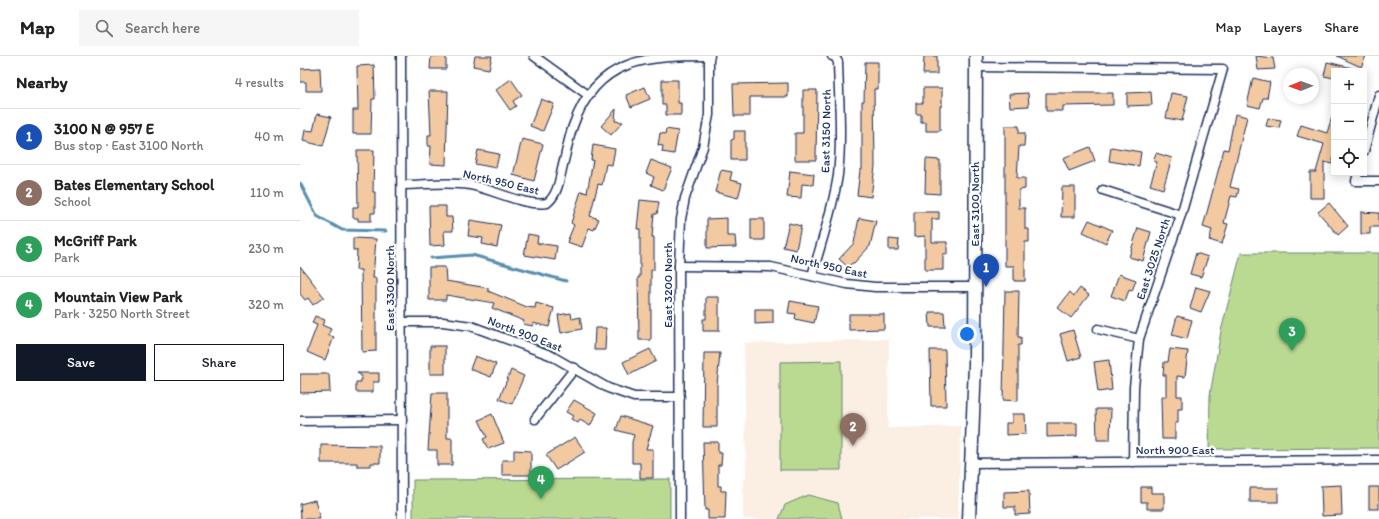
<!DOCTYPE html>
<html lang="en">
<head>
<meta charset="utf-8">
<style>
  :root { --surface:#fff; --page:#f6f6f6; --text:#222; --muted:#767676; --line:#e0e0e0; --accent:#111827 }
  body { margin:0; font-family:Itim,sans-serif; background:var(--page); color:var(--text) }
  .controls { position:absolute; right:12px; top:12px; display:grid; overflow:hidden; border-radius:0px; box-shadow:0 2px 10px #0003 }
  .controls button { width:36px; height:36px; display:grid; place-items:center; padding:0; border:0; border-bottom:1px solid var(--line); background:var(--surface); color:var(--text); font:20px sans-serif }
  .compass { position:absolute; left:983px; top:12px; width:36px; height:36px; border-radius:50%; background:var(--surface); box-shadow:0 2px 10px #0003; rotate:269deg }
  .you { position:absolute; left:667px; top:278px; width:14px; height:14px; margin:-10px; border:3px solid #fff; border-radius:50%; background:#1a73e8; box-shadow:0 0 0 6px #1a73e833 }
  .badge { display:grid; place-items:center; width:26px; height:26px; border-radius:50%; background:var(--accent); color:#fff; font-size:13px; font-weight:700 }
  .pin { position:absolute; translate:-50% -33px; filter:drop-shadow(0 1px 2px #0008) }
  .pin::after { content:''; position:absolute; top:21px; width:14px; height:12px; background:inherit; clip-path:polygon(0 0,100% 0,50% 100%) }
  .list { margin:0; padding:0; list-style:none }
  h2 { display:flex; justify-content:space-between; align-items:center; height:52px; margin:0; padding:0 16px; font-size:17px }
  h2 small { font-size:13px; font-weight:400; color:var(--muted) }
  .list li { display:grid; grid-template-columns:26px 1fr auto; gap:12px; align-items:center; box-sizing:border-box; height:56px; padding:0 16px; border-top:1px solid var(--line) }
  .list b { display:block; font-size:15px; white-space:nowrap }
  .list p { margin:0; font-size:13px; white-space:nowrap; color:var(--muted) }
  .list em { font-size:13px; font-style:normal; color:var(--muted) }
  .actions { display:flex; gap:8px; padding:12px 16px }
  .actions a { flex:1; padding:9px 0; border:1px solid var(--accent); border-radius:0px; text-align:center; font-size:14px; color:var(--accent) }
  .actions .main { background:var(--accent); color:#fff }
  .icon { flex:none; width:22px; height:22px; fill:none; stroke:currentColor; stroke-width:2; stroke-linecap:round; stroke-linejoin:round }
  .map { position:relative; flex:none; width:1079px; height:463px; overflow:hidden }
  header { display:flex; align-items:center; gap:24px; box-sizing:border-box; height:56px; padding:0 20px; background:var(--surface); border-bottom:1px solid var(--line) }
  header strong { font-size:19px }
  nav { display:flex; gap:22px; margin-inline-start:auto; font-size:14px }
  .search { width:280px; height:36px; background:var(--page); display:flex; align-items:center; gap:10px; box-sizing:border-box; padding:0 14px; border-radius:0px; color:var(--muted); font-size:15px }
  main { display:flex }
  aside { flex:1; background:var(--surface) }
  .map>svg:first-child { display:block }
  .built { fill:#fbefe3 }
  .green { fill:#bad991; stroke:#6a8478 }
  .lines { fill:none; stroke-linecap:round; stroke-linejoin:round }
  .stream { stroke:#598fad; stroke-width:3 }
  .building { fill:#f2c9a1; stroke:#1b2f5e }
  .minor-casing { stroke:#1b2f5e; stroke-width:11 }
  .secondary-casing { stroke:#1b2f5e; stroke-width:15 }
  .minor { stroke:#fff; stroke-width:8 }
  .secondary { stroke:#fff; stroke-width:12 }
  .labels { text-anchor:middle; stroke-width:4; stroke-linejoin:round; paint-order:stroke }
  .street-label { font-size:12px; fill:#1b2f5e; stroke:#fff }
</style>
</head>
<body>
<header>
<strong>Map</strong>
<div class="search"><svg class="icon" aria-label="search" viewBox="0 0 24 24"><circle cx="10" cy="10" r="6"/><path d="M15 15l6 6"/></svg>Search here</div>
<nav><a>Map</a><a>Layers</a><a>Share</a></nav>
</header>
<main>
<aside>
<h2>Nearby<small>4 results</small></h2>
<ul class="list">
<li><span class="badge" style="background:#1a4fb4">1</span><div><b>3100 N @ 957 E</b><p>Bus stop · East 3100 North</p></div><em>40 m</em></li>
<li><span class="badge" style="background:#8d6e63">2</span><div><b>Bates Elementary School</b><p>School</p></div><em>110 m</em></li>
<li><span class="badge" style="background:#2e9e5b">3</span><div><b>McGriff Park</b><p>Park</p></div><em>230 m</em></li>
<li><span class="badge" style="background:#2e9e5b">4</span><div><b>Mountain View Park</b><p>Park · 3250 North Street</p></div><em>320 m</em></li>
</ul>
<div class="actions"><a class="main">Save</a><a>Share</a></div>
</aside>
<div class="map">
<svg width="1079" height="463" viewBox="0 0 1079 463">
  <rect width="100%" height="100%" fill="#fff"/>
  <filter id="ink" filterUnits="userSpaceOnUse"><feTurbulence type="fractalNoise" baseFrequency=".025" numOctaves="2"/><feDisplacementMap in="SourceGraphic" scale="8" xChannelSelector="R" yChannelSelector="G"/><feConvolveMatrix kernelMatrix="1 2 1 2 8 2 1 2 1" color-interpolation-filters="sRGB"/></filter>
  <g filter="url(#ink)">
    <path class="built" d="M589,283L588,372L661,370L658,463H443V423H446L444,287Z"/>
    <g class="green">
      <path d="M941,197H1079V392L909,393L910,339L921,275Z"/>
      <path d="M541,305V414H480V306Z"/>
      <path d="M370,423V463H113V424Z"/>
      <path d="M508,439L538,447L542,463H479L485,449Z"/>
    </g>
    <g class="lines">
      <g class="stream">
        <path d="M0,127L17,160L42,174L86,175"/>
        <path d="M131,202L172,199L266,225"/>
      </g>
    </g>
    <g class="building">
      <path d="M131,0H146V13H130Z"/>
      <path d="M175,0H192L189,13L173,10Z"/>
      <path d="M624,0H637V18H623Z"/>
      <path d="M956,0L973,2L975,13L958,14Z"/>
      <path d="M1037,0H1066L1061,11Z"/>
      <path d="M565,6H578V33H574L575,110L571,141L557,139L560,114H562V45H564Z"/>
      <path d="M1027,6L1052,12L1051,15H1034V22L1024,20Z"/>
      <path d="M74,9L75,43H72L71,78H53V54H58L57,10Z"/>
      <path d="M20,12L21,35H6V26H0V13Z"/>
      <path d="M953,22L970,26L967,42H963L960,52L947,49Z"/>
      <path d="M211,23L222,39L213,45L216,50L210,54L196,34Z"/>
      <path d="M362,24H378V47H381V59H366V49H362Z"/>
      <path d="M488,27V41H450V60H434L433,28Z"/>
      <path d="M345,31L350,43L331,51L326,39Z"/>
      <path d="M623,32H642V50H640V75H626V66H621V58H616V47H623Z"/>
      <path d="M503,34H517L516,104H495V77H503Z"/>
      <path d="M129,35H148L146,109L130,108L131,90H128V79H131Z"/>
      <path d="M851,36L852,49L827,50V37Z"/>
      <path d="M728,37L729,50L710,51L709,38Z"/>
      <path d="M746,37H813V49L763,50V55H746Z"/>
      <path d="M871,37L888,40L882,65L866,62Z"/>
      <path d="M241,43L254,48L243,75L230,70Z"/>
      <path d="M316,53L315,65L323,66L311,79L301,70Z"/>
      <path d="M17,58L31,61L23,90L3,85L5,74L13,75Z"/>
      <path d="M935,58L947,61L930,131L939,133L937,141L931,140L924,167L928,168L922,188L909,184L912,174L903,171L924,93L928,94Z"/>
      <path d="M1032,61H1034V100L1032,108L1024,106V142H1010V116H1016L1024,88L997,80L1001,69L1027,77Z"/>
      <path d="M968,62L981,64L979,72L966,70Z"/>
      <path d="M705,70H719V77H725L724,90H719L717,122H725V133L719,134V152H725V173H729V186H725V225H714V210H705Z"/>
      <path d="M366,73L378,75L374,98L362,96L363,90L358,89L360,77L365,78Z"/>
      <path d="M434,75H445V104H431V84L434,83Z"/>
      <path d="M222,83L243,88L234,125L213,119Z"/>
      <path d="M293,89L315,93L312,109L306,108L302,129L298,128L290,160L299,163L294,174L289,172L282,191L267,186L274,169L271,167L281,135L287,137L293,104H291Z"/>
      <path d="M790,91L795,105L769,115L763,102Z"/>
      <path d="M811,91L841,96L839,110L809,105Z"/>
      <path d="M57,94H74L73,136H75V157H71V165H58V162H53V151H58Z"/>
      <path d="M178,94L199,98L196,112L175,108Z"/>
      <path d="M856,97L872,102L863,133L850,129L857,106L853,105Z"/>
      <path d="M626,103L640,104V138L625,137Z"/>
      <path d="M351,104L372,112L363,134L351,129L354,121L346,117Z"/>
      <path d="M421,114L432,116L430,124L442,127L438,142L415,136Z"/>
      <path d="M490,115L514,118L513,129L502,128L501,142L487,141Z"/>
      <path d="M762,131H775V161H761Z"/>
      <path d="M340,144L359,146L357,158H354L352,181H354V214H351V284H339L338,221H340V173H337Z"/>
      <path d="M1029,147L1048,170L1038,179L1018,156Z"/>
      <path d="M129,150H146V161H152L153,175H144L145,189L130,190Z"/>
      <path d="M614,156H639V163H632V186H647V198H643V214H625V180L614,181Z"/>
      <path d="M1061,156L1079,157V171H1070V178H1061Z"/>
      <path d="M427,162V180H435L436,191L407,192V163Z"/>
      <path d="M559,162L576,165L570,190L554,207H552L548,211L539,203L554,187Z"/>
      <rect x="451" y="163" width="13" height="21"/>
      <path d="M170,164L201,169L197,191L182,188L183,182L168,180Z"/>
      <path d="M789,164L812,174L806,187L783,176Z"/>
      <path d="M489,167L501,170L496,194L483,191Z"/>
      <path d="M838,172L851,176L843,205L829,201Z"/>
      <path d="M228,178L238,180L237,187L257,190L255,204L224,199Z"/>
      <path d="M53,182L76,183L73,222H76V295L62,296L61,214H56L57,194H53Z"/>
      <path d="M589,183L599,184L598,194H589Z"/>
      <path d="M896,197L908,201L901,221L890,218Z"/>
      <path d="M0,210L24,241L13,249L8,242L5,244L0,238Z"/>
      <path d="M129,211H145L146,225L188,232V235L227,251L235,252L236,247L254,252L249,271L233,267V270L223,268L224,265L192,252L194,247L146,239V244H129Z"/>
      <path d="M819,218L836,224L832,235L829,234L825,245L811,240Z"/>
      <path d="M896,231L910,235L901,256L890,252Z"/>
      <path d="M780,232L789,239L771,262L758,252L770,236L774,240Z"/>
      <path d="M705,235H719L718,281H721V289H718V345L703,344Z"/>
      <path d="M406,241H419V275H403V263H406Z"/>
      <path d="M490,245L518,250L514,267L495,263L496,258L488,257Z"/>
      <path d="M455,253H473V267L455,268Z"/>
      <path d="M629,256H644L645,271H630Z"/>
      <path d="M271,257L272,263L280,261L282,273L261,277L258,259Z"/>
      <path d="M549,258H584V273L549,274Z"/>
      <path d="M15,260L25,264L22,269L31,273L28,279L34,281L25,304L7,296L17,269L12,267Z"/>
      <path d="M877,260L892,264L887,283L872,279Z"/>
      <path d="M295,272H306L305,294H294Z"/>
      <path d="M773,274L781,301L768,305L760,278Z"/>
      <rect x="130" y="290" width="15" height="28"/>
      <path d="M350,293L356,305L329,319L323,306Z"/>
      <path d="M870,293L888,295L885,321L877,320V340H882V353H878V367H875V383H862L861,341H866V319H863L864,306H868Z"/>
      <path d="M630,294H645L646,350H631Z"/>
      <path d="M404,297H420L417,329V371H403Z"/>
      <path d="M175,300L196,308L191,321L170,313Z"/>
      <path d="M809,304L812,334L798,336L794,306Z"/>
      <path d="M211,314L224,320L212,348L199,343Z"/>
      <path d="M57,317H79V326H73V336H56V326H61V319Z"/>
      <path d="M0,318H29L30,336L0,337Z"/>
      <path d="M132,337H147V382H152V409H137V394H128Z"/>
      <path d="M274,344L297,357L290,370L280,364L278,367L271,363L273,360L266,356Z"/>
      <path d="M796,353H811L810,384H797Z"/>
      <path d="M192,358L204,387L188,393L183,383L187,381L179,364Z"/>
      <path d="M712,358H725L726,378L706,379V367H712Z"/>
      <path d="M321,360L353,370L346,393H353V422H340V407H332V386L334,379L316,374Z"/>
      <path d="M747,367H777V380L747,381Z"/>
      <path d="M275,381L285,396L256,414L246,399Z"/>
      <path d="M403,386H418V397H422L421,409H418V430H421V435H426L425,463H408V454H405Z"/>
      <path d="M21,389L80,390V407H71V410H57V407H21Z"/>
      <path d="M214,394L231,395V419H202V404H214Z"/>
      <path d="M1041,429L1042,459L1022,460L1021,430Z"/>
      <path d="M841,431H851V437H864V453H847V446H841Z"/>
      <rect x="1069" y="431" width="10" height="22"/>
      <rect x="950" y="432" width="28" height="14"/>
      <path d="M729,435L730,458L715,459V451H704V436Z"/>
      <path d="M15,444L20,463H1L0,448Z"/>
    </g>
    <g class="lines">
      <defs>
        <g id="minor">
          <path d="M101,0L102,463"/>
          <path d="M234,0L288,39"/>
          <path d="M676,11L923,13L881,159L839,283L834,331L833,406"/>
          <path d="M1064,95L1079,39"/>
          <path d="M1058,117L1056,125H1079"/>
          <path d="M102,129C124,129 148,125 170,129C193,133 225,151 247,147C259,138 260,119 264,105C267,93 269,81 273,70C297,1 348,0 410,0"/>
          <path d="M803,134L881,159"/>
          <path d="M379,210L471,211L547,228L575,231H675"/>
          <path d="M512,220C521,187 533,153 538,119C542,82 539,44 538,6L535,1L532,0"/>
          <path d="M102,266H143L171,270L250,299L308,332L334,341H380"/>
          <path d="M798,273L839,283"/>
          <path d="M235,363L275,312"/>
          <path d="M0,365L102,364"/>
          <path d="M671,407L1079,404"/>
          <path d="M380,463L379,210L381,163L385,142L403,91L409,59V0"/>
        </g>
        <path id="secondary" d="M669,463L675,308L676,0"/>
      </defs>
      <use href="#minor" class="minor-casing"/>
      <use href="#secondary" class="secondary-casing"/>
      <use href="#minor" class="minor"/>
      <use href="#secondary" class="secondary"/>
    </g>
  </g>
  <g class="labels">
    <g class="street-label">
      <text transform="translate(526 75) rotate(-89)" y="4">East 3150 North</text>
      <text transform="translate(201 126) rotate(13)" y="4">North 950 East</text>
      <text transform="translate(675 148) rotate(-90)" y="4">East 3100 North</text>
      <text transform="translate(853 203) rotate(-72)" y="4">East 3025 North</text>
      <text transform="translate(529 210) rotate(12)" y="4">North 950 East</text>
      <text transform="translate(368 229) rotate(-90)" y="4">East 3200 North</text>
      <text transform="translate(90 232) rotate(-90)" y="4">East 3300 North</text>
      <text transform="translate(225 278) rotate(21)" y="4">North 900 East</text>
      <text x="875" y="398">North 900 East</text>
    </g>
  </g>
</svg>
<div class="controls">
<button>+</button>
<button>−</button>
<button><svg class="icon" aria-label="locate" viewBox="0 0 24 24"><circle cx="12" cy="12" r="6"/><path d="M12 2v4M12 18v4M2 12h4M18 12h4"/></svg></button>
</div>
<svg class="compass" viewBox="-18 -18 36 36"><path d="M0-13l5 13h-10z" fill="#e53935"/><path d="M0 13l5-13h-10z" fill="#767676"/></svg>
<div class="you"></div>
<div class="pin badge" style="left:686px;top:231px;background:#1a4fb4">1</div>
<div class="pin badge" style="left:553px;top:390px;background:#8d6e63">2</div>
<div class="pin badge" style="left:992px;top:295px;background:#2e9e5b">3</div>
<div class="pin badge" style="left:241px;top:443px;background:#2e9e5b">4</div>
</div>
</main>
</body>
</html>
